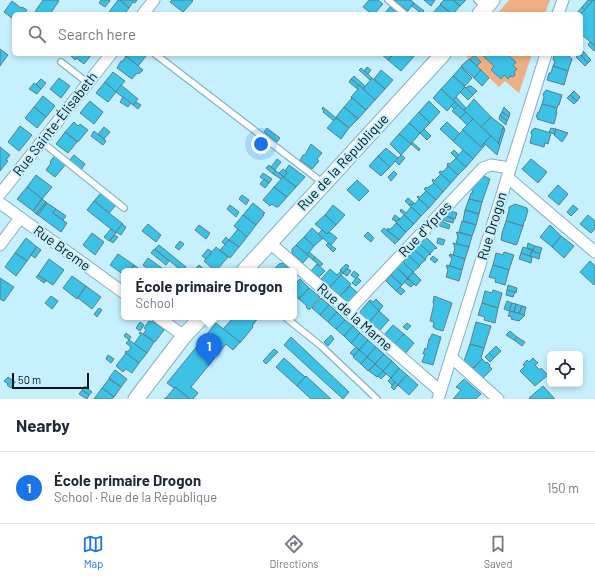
<!DOCTYPE html>
<html lang="en">
<head>
<meta charset="utf-8">
<style>
  :root { --surface:#fff; --page:#f6f6f7; --text:#1f2937; --muted:#747a83; --line:#e0e1e3; --accent:#1a73e8 }
  body { margin:0; font-family:Barlow,sans-serif; background:var(--page); color:var(--text) }
  .controls { position:absolute; right:12px; bottom:12px; display:grid; overflow:hidden; border-radius:6px; box-shadow:0 2px 6px #0003 }
  .controls button { width:36px; height:36px; display:grid; place-items:center; padding:0; border:0; border-bottom:1px solid var(--line); background:var(--surface); color:var(--text); font:20px sans-serif }
  .scale { position:absolute; left:12px; bottom:10px; width:77px; box-sizing:border-box; padding-left:4px; border:2px solid #08181d; border-top:0; font-size:11px; line-height:14px; white-space:nowrap; color:#08181d; -webkit-text-stroke:3px #c7f0ff; paint-order:stroke }
  .you { position:absolute; left:261px; top:144px; width:14px; height:14px; margin:-10px; border:3px solid #fff; border-radius:50%; background:#1a73e8; box-shadow:0 0 0 6px #1a73e833 }
  .badge { display:grid; place-items:center; width:26px; height:26px; border-radius:50%; background:var(--accent); color:#fff; font-size:13px; font-weight:700 }
  .pin { position:absolute; translate:-50% -33px; filter:drop-shadow(0 1px 2px #0008) }
  .pin::after { content:''; position:absolute; top:21px; width:14px; height:12px; background:inherit; clip-path:polygon(0 0,100% 0,50% 100%) }
  .popup { position:absolute; left:121px; top:268px; width:176px; height:52px; box-sizing:border-box; display:grid; place-content:center; border-radius:6px; background:var(--surface); filter:drop-shadow(0 1px 3px #0005); font-size:13px; white-space:nowrap; color:var(--muted) }
  .popup b { font-size:15px; color:var(--text) }
  .popup::after { content:''; position:absolute; left:50%; top:100%; margin-left:-8px; border:8px solid transparent; border-top-color:var(--surface) }
  .list { margin:0; padding:0; list-style:none }
  h2 { display:flex; justify-content:space-between; align-items:center; height:52px; margin:0; padding:0 16px; font-size:17px }
  h2 small { font-size:13px; font-weight:400; color:var(--muted) }
  .list li { display:grid; grid-template-columns:26px 1fr auto; gap:12px; align-items:center; box-sizing:border-box; height:72px; padding:0 16px; border-top:1px solid var(--line) }
  .list b { display:block; font-size:15px; white-space:nowrap }
  .list p { margin:0; font-size:13px; white-space:nowrap; color:var(--muted) }
  .list em { font-size:13px; font-style:normal; color:var(--muted) }
  .icon { flex:none; width:22px; height:22px; fill:none; stroke:currentColor; stroke-width:2; stroke-linecap:round; stroke-linejoin:round }
  .map { position:relative; flex:none; width:595px; height:399px; overflow:hidden }
  .search { position:absolute; background:var(--surface); box-shadow:0 2px 6px #0003; left:12px; right:12px; top:12px; height:44px; display:flex; align-items:center; gap:10px; box-sizing:border-box; padding:0 14px; border-radius:6px; color:var(--muted); font-size:15px }
  .sheet { height:124px; background:var(--surface) }
  nav { display:flex; justify-content:space-around; align-items:center; box-sizing:border-box; height:56px; border-top:1px solid var(--line); background:var(--surface); font-size:11px; color:var(--muted) }
  nav a { display:grid; justify-items:center; gap:2px }
  nav .on { color:var(--accent) }
  .map>svg:first-child { display:block }
  .green { fill:#edaf83 }
  .building { fill:#3cc2e7; stroke:#597f8c }
  .lines { fill:none; stroke-linecap:round; stroke-linejoin:round }
  .lane-casing { stroke:#88b0be; stroke-width:8 }
  .street-casing { stroke:#88b0be; stroke-width:13 }
  .secondary-casing { stroke:#88b0be; stroke-width:17 }
  .lane { stroke:#fff; stroke-width:5.5 }
  .street { stroke:#fff; stroke-width:11 }
  .secondary { stroke:#fff; stroke-width:15 }
  .labels { text-anchor:middle; stroke-width:4; stroke-linejoin:round; paint-order:stroke }
  .street-label { font-size:14px; fill:#08181d; stroke:#c7f0ff }
</style>
</head>
<body>
<div class="map">
<svg width="595" height="399" viewBox="0 0 595 399">
  <rect width="100%" height="100%" fill="#c7f0ff"/>
  <g class="green">
    <path d="M509,0H550L545,14H497Z"/>
    <path d="M464,54H532L519,93L505,81L499,87Z"/>
  </g>
  <g class="building">
    <path d="M43,0H58L59,1L50,14H35L34,13Z"/>
    <path d="M101,0H109L110,1L105,7L99,3Z"/>
    <path d="M118,0H120L129,8L126,12V14H112L109,12Z"/>
    <path d="M120,0H137L135,3L133,2L129,8Z"/>
    <path d="M172,0H192L193,1L183,12L170,2Z"/>
    <path d="M369,0H378L383,4L374,14H372L363,7Z"/>
    <path d="M394,0H411L414,3L408,11Z"/>
    <path d="M424,0H435L431,6Z"/>
    <path d="M444,0H453L460,6L453,14H452L440,4Z"/>
    <path d="M453,0H466L460,6Z"/>
    <path d="M588,0H593L585,10L582,7Z"/>
    <path d="M593,0H595V46L581,34V14Z"/>
    <path d="M12,1L21,8L22,7L27,10L24,14H14V23L12,21L13,19L4,12Z"/>
    <path d="M414,3L424,11L422,14L412,6Z"/>
    <path d="M440,5L452,14H432Z"/>
    <path d="M390,7L398,14H384Z"/>
    <path d="M582,7L585,10L581,14H576Z"/>
    <path d="M590,42L595,46V50L594,51L588,45Z"/>
    <path d="M0,49L8,55L0,66Z"/>
    <path d="M583,51L591,60L588,63L580,54H581Z"/>
    <path d="M69,54H92L84,64L76,58L75,60Z"/>
    <path d="M128,54H144L146,56L138,66L126,56Z"/>
    <path d="M381,54H388L391,57L388,60Z"/>
    <path d="M394,54H416L401,71L388,60Z"/>
    <path d="M481,54H507L516,62L513,66L517,69L514,72L515,75L513,77L510,76L508,79L504,75L501,79L491,70L494,66Z"/>
    <path d="M557,54H567L572,59L568,71L553,66L555,61L553,60L554,55L556,56Z"/>
    <path d="M580,54L588,63L585,66L576,57Z"/>
    <path d="M474,55L481,62L477,66L470,60Z"/>
    <path d="M126,56L143,70L140,73L136,74L132,79L117,68L121,61H123Z"/>
    <path d="M469,59L481,70L474,78L461,66Z"/>
    <path d="M553,66L568,71L564,85L547,80L549,73H551Z"/>
    <path d="M367,67L371,70L368,74L364,71Z"/>
    <path d="M461,67L472,78L465,86L453,76Z"/>
    <path d="M361,68L372,78L370,80L359,70Z"/>
    <path d="M381,70L393,80L385,89L374,79Z"/>
    <path d="M481,70L489,78L482,86L474,78Z"/>
    <path d="M113,72L125,81L116,92L105,82Z"/>
    <path d="M354,76L365,86L363,89L351,79Z"/>
    <path d="M453,76L465,87L453,100L441,89Z"/>
    <path d="M59,78L70,86L61,98L50,89Z"/>
    <path d="M372,78L385,89L375,100L363,89Z"/>
    <path d="M41,79L46,83L41,89L36,84Z"/>
    <path d="M351,79L359,85L356,88L349,82Z"/>
    <path d="M105,82L116,92L108,102L96,93Z"/>
    <path d="M34,83L41,89L37,94L29,89Z"/>
    <path d="M121,85L138,99L133,105L116,92Z"/>
    <path d="M359,85L375,100L366,110L351,97L358,89L356,88Z"/>
    <path d="M468,86H471L477,91L473,95L466,88Z"/>
    <path d="M465,87L473,95L468,100L460,92Z"/>
    <path d="M441,89L455,102L447,111L433,98Z"/>
    <path d="M546,90L562,95L559,105H558L557,108L542,104L544,97L543,94Z"/>
    <path d="M574,91L580,97L577,101L570,95Z"/>
    <path d="M570,95L577,101L574,104L567,98Z"/>
    <path d="M43,96L55,106L46,117L34,107Z"/>
    <path d="M123,97L131,103L128,107L120,102Z"/>
    <path d="M456,97L466,108L464,111L453,100Z"/>
    <path d="M352,98L366,110L358,119L344,107Z"/>
    <path d="M474,99L491,117L481,127L464,111Z"/>
    <path d="M90,101L103,112L94,124L80,113Z"/>
    <path d="M429,101L440,112L430,123L419,112Z"/>
    <path d="M136,102L141,105L138,109L133,105Z"/>
    <path d="M455,102L458,105L454,109L451,106Z"/>
    <path d="M542,104L557,108L556,112H557L554,124L537,119L538,117H536L538,112H539Z"/>
    <path d="M458,105L466,112L460,118L452,111Z"/>
    <path d="M34,107L46,117L37,128L25,118Z"/>
    <path d="M323,107L336,118L334,121L323,112L324,111L322,109Z"/>
    <path d="M344,107L358,119L349,128L336,117Z"/>
    <path d="M504,107L510,113L509,117L502,112Z"/>
    <path d="M419,112L430,123L420,133L409,123Z"/>
    <path d="M466,112L473,119L467,125L460,118Z"/>
    <path d="M502,112L509,117L507,121L500,115Z"/>
    <path d="M500,115L507,121L506,125L499,119Z"/>
    <path d="M491,117L504,127L498,144L481,127Z"/>
    <path d="M336,118L349,128L341,139L327,128Z"/>
    <path d="M473,119L491,136L481,147L462,130Z"/>
    <path d="M74,122L78,126L80,124L88,130L78,142L65,132Z"/>
    <path d="M447,122L460,134L453,141L440,129Z"/>
    <path d="M409,123L420,133L411,144L399,134Z"/>
    <path d="M20,126L32,135L19,151L8,142Z"/>
    <path d="M104,127L110,132L104,139L98,134Z"/>
    <path d="M267,128L280,138L277,142L264,132Z"/>
    <path d="M503,128L505,129L500,145L498,144Z"/>
    <path d="M534,128L551,133L548,144L545,143L544,147L530,143L532,135L531,133L532,130L534,129Z"/>
    <path d="M551,128L556,129L555,134L549,132Z"/>
    <path d="M424,129L431,136L427,140L420,133Z"/>
    <path d="M556,129L568,133L562,142L554,135Z"/>
    <path d="M463,130L481,147L484,143L485,145L473,159L453,141Z"/>
    <path d="M94,131L106,141L103,145L91,136Z"/>
    <path d="M65,132L77,142L68,153L56,144Z"/>
    <path d="M399,134L411,144L401,155L390,144Z"/>
    <path d="M491,136L500,145L497,155L484,143Z"/>
    <path d="M412,142L420,149L419,151L411,144Z"/>
    <path d="M311,144L322,153L317,159L319,161L312,169L300,160L303,155H305Z"/>
    <path d="M0,147L10,155L6,160L8,161L0,171Z"/>
    <path d="M386,148L398,158L390,167L378,156Z"/>
    <path d="M454,150L459,155L456,158L451,153Z"/>
    <path d="M463,150L473,159L466,167L456,158Z"/>
    <path d="M55,155L66,164L55,177L46,170L51,163L50,162Z"/>
    <path d="M74,155L85,164L81,170L69,161Z"/>
    <path d="M401,155L405,158L399,165L395,161Z"/>
    <path d="M378,156L390,167L381,176L369,166Z"/>
    <path d="M456,158L466,167L458,175L447,165L448,163L449,164L451,163Z"/>
    <path d="M277,159L281,162L275,170L271,167Z"/>
    <path d="M531,159L547,172L538,183L522,169Z"/>
    <path d="M269,165L276,171L273,174L266,168Z"/>
    <path d="M289,165L305,177L296,187L283,177L287,172L285,171Z"/>
    <path d="M448,166L458,175L451,183L439,173L440,171L442,172L443,171H444Z"/>
    <path d="M283,169L287,172L284,177L279,173Z"/>
    <path d="M276,171L284,177L281,179L273,174Z"/>
    <path d="M394,171L397,174L391,181L388,177Z"/>
    <path d="M263,173L272,179L269,183L260,177Z"/>
    <path d="M441,174L451,183L443,192L432,181L433,179L434,181Z"/>
    <path d="M36,175L52,187L42,199L27,187Z"/>
    <path d="M482,175L490,179L482,202L469,199L471,193H473L472,190L470,188Z"/>
    <path d="M283,177L296,187L287,197L274,187Z"/>
    <path d="M264,179L269,183L265,188L260,184Z"/>
    <path d="M357,180L369,191L359,201L347,190Z"/>
    <path d="M434,183L443,192L436,200L424,189L426,187L427,188L429,187Z"/>
    <path d="M558,185L568,194L559,205L548,196Z"/>
    <path d="M27,187L42,199L33,211L17,199Z"/>
    <path d="M274,187L287,197L278,207H276L272,204L270,206L263,200Z"/>
    <path d="M426,191L436,200L429,208L417,197L418,196L420,197Z"/>
    <path d="M101,193L116,205L109,213L94,201Z"/>
    <path d="M242,195L249,200L246,205L239,199Z"/>
    <path d="M408,198L414,203L412,205L411,204L409,205L405,201Z"/>
    <path d="M42,199L46,202L36,214L33,211Z"/>
    <path d="M419,199L429,208L421,216L409,205L411,204L412,205L414,203L415,204Z"/>
    <path d="M469,199L482,202L479,214L465,210Z"/>
    <path d="M94,201L123,224L116,233L87,210Z"/>
    <path d="M46,202L47,203L38,215L36,214Z"/>
    <path d="M47,203L56,209L53,213L67,223L61,232L38,215Z"/>
    <path d="M253,203L265,213L263,214L264,215L256,225L243,215Z"/>
    <path d="M515,204L527,208V210H528L525,221H524L523,226L506,221L509,210V207Z"/>
    <path d="M230,205L239,212L236,217L227,209Z"/>
    <path d="M333,205L345,215L336,225L325,215Z"/>
    <path d="M573,205L578,209L571,216L567,212Z"/>
    <path d="M411,207L421,216L414,224L400,211L401,209L406,213Z"/>
    <path d="M56,209L66,216L63,220L53,213Z"/>
    <path d="M465,210L479,214L476,225L463,221Z"/>
    <path d="M450,211L457,213L455,219L446,216Z"/>
    <path d="M243,215L256,225L247,237L234,226Z"/>
    <path d="M325,215L336,225L327,234L315,224Z"/>
    <path d="M395,215L400,219L399,220H398L397,221L396,220L395,221L392,219Z"/>
    <path d="M404,215L414,224L406,232L395,221L396,220L397,221L398,220H399Z"/>
    <path d="M588,215L595,221V229L591,233L580,224Z"/>
    <path d="M445,216L454,219L453,223L442,220Z"/>
    <path d="M441,221L450,225L449,229L437,225Z"/>
    <path d="M462,221L476,225L472,236L459,232Z"/>
    <path d="M506,221L523,226L517,244L516,245L501,240L502,234V233Z"/>
    <path d="M396,223L406,232L399,240L387,230L388,228L389,230L391,228H392Z"/>
    <path d="M122,224L126,227L121,235L116,232Z"/>
    <path d="M148,224L161,235L156,242L142,231Z"/>
    <path d="M199,225L210,233L206,239L195,230Z"/>
    <path d="M550,225L561,236L552,247L540,237Z"/>
    <path d="M312,228L323,238L314,246L304,237Z"/>
    <path d="M384,228L399,240L395,244L381,231Z"/>
    <path d="M111,229L116,233L109,241L104,237Z"/>
    <path d="M238,229L247,237L239,247L229,240Z"/>
    <path d="M322,230L327,234L329,232L330,233H331L337,238L331,245L318,234Z"/>
    <path d="M368,232L374,238L371,242L364,236Z"/>
    <path d="M457,232L472,236L469,247L456,244L458,236H457L458,234L456,233Z"/>
    <path d="M92,233L104,242L95,255L83,245Z"/>
    <path d="M114,235L118,237L113,243L110,241Z"/>
    <path d="M561,236L574,246L564,258L552,247Z"/>
    <path d="M226,237L229,240L225,245L222,242Z"/>
    <path d="M304,237L314,246L307,255L296,245Z"/>
    <path d="M426,237L437,248L436,249L435,248L430,254L420,244Z"/>
    <path d="M26,238L37,247L27,261L15,253Z"/>
    <path d="M438,238L445,240L443,245L437,243Z"/>
    <path d="M229,240L239,247L230,258L220,250Z"/>
    <path d="M180,241L184,244L179,250L175,247Z"/>
    <path d="M328,243L336,249L333,252L326,245Z"/>
    <path d="M453,243L469,247L465,259L453,255L455,248L454,247L455,245L453,244Z"/>
    <path d="M528,243L535,246L533,250L527,248Z"/>
    <path d="M420,244L431,254L430,255L429,254L425,259L414,250Z"/>
    <path d="M159,245L186,267L182,271L155,249Z"/>
    <path d="M296,245L309,256L303,263L292,253V249Z"/>
    <path d="M535,246L542,248L540,254L532,251V250H533Z"/>
    <path d="M37,247L41,250L35,258L31,255Z"/>
    <path d="M216,247L228,257L216,271H215L204,261Z"/>
    <path d="M523,247L532,250L530,256L521,253Z"/>
    <path d="M154,249L169,261L166,265L151,253Z"/>
    <path d="M208,249L212,252L206,259L202,256Z"/>
    <path d="M414,250L426,260L424,261L419,266L409,256Z"/>
    <path d="M532,251L540,254L539,259L530,256Z"/>
    <path d="M309,252L315,257L313,260L307,255Z"/>
    <path d="M504,252L514,255L509,270L493,265L496,253L503,255Z"/>
    <path d="M15,253L27,261L16,276L5,267Z"/>
    <path d="M521,253L532,257L531,263L519,259Z"/>
    <path d="M118,254L134,265L130,271H124V275L110,265Z"/>
    <path d="M450,254L465,259L462,270L449,266L452,259L451,258V256H449Z"/>
    <path d="M409,256L420,266L413,272L403,262Z"/>
    <path d="M433,256L438,260L435,263L430,259Z"/>
    <path d="M315,257L323,264L320,266L313,260Z"/>
    <path d="M148,258L166,271H151L143,265Z"/>
    <path d="M49,259L64,270L53,285L38,275Z"/>
    <path d="M590,261L595,266V283L594,285L580,272Z"/>
    <path d="M403,262L414,273L413,274L412,273L408,278L397,268Z"/>
    <path d="M283,263L291,271H272L279,264Z"/>
    <path d="M317,264L325,271L319,277L311,271Z"/>
    <path d="M346,264L349,266L343,273L340,270Z"/>
    <path d="M134,265L142,271H130Z"/>
    <path d="M199,265L206,271H194Z"/>
    <path d="M447,265L462,270L459,281L446,277L448,270L447,269L448,267H446Z"/>
    <path d="M493,265L509,270L505,285L495,282L496,279L489,277Z"/>
    <path d="M347,268L351,271L347,276L343,273Z"/>
    <path d="M397,268L408,279L407,280V279L402,285L391,275Z"/>
    <path d="M330,269L337,275L341,271L343,273L330,287L321,279Z"/>
    <path d="M354,271L359,275L356,279L351,275Z"/>
    <path d="M412,273L413,274L414,273L421,280L416,286L408,278Z"/>
    <path d="M38,275L46,281L44,283L36,277Z"/>
    <path d="M341,275L351,284L340,296L330,287Z"/>
    <path d="M391,275L402,285L396,291L386,281Z"/>
    <path d="M72,276L86,286L77,299L63,288Z"/>
    <path d="M357,277L361,281L356,286L352,283Z"/>
    <path d="M0,278L14,287L4,301L0,299Z"/>
    <path d="M300,279L309,288L299,299L294,295V285Z"/>
    <path d="M407,279V280L408,279L414,284L411,287L404,282Z"/>
    <path d="M508,285L517,288L516,293L507,290Z"/>
    <path d="M86,286L101,297L92,309L78,298Z"/>
    <path d="M350,286L360,295L350,305L340,296Z"/>
    <path d="M400,287L405,291L401,295L396,291Z"/>
    <path d="M309,288L320,297L309,310L306,307L307,306L299,299Z"/>
    <path d="M493,290L502,293L498,308L482,303L485,291L492,293Z"/>
    <path d="M507,290L515,292L513,297L506,295Z"/>
    <path d="M51,296L58,301L52,309L45,303Z"/>
    <path d="M434,296L452,303L443,331L436,329L433,327L434,322L430,321L434,304L433,303Z"/>
    <path d="M321,298L329,305L320,315L312,308Z"/>
    <path d="M376,299L383,306L379,311L369,301L370,300L373,302Z"/>
    <path d="M369,301L379,311L369,322L359,313Z"/>
    <path d="M507,301L512,303L509,311L504,309Z"/>
    <path d="M482,303L498,308L495,323L484,320L485,317L478,315Z"/>
    <path d="M512,303L516,304L514,312L509,311Z"/>
    <path d="M516,304L522,306L519,314L514,312Z"/>
    <path d="M329,305L337,312L328,322L320,315Z"/>
    <path d="M522,306L526,307L524,315L519,314Z"/>
    <path d="M99,308L102,310L97,317L94,314Z"/>
    <path d="M379,311L389,320L379,331L369,322Z"/>
    <path d="M510,311L514,312L525,315L519,321L511,319L512,317L508,316Z"/>
    <path d="M337,312L345,320L336,329L328,322Z"/>
    <path d="M232,317H259L252,326L253,327L240,343L223,329L232,319Z"/>
    <path d="M345,320L353,326L344,336L336,329Z"/>
    <path d="M149,321L151,322L152,321L164,330L155,342L143,334L146,330L144,328Z"/>
    <path d="M140,322L144,325L140,331L136,328Z"/>
    <path d="M476,322L491,326L484,348L470,344Z"/>
    <path d="M216,323L240,342L233,350L226,344L191,387L198,393L193,399H190L175,387L174,388L167,383Z"/>
    <path d="M407,323L411,326L407,330L403,327Z"/>
    <path d="M393,325L404,334L394,344L384,335Z"/>
    <path d="M353,326L360,333L351,343L344,336Z"/>
    <path d="M510,331L517,337L514,340L506,335Z"/>
    <path d="M140,332L154,342L147,353L134,344L141,334L139,333Z"/>
    <path d="M126,333L131,337L129,340L124,336Z"/>
    <path d="M360,333L368,340L359,350L351,343Z"/>
    <path d="M404,334L414,343L405,354L394,344Z"/>
    <path d="M432,334L441,337L433,365L422,362L425,354H423L425,348L427,349L429,339H430Z"/>
    <path d="M331,335L334,339L328,346L324,342Z"/>
    <path d="M291,337L349,392L343,399L284,345Z"/>
    <path d="M517,337L525,342L522,346L514,340Z"/>
    <path d="M129,340L147,353L139,363L125,353L126,351L128,352L131,347L126,343Z"/>
    <path d="M368,340L376,347L367,357L359,350Z"/>
    <path d="M470,344L484,348L481,358L482,359L473,368L464,361Z"/>
    <path d="M496,346L501,351L494,358L489,353Z"/>
    <path d="M356,347L359,350L354,356L350,353Z"/>
    <path d="M376,347L384,354L375,364L367,357Z"/>
    <path d="M274,349L278,352L266,364L263,361Z"/>
    <path d="M359,350L367,357L361,364L353,357Z"/>
    <path d="M126,353L139,363L132,373L126,369L123,372L116,366Z"/>
    <path d="M489,353L494,358L490,362L485,357Z"/>
    <path d="M384,354L392,361L383,371L375,364Z"/>
    <path d="M108,355L114,359L111,363L106,359Z"/>
    <path d="M367,357L375,364L368,371L361,364Z"/>
    <path d="M284,358L305,377L297,386L276,367Z"/>
    <path d="M533,358L538,363L535,365L540,370L541,368L548,375L535,386L520,371L525,366L523,365L527,360L529,362Z"/>
    <path d="M482,359L486,363L487,362L490,365L489,366L492,369L483,378L473,369Z"/>
    <path d="M392,361L399,368L391,378L383,371Z"/>
    <path d="M375,364L383,371L377,377L369,371Z"/>
    <path d="M399,368L407,375L398,385L391,378Z"/>
    <path d="M115,370L127,379L121,387L109,378Z"/>
    <path d="M383,371L386,374L381,379L378,376Z"/>
    <path d="M407,375L418,385L409,395L398,385Z"/>
    <path d="M306,376L331,399H311L297,386Z"/>
    <path d="M8,377L15,382L11,388L7,385L8,384L4,381Z"/>
    <path d="M391,378L395,382L392,385L388,381Z"/>
    <path d="M109,379L121,387L114,397L102,388Z"/>
    <path d="M464,379L481,394L476,399H453L461,390L456,387Z"/>
    <path d="M395,382L398,385L394,390L391,387Z"/>
    <path d="M85,386L92,392L89,395L82,390Z"/>
    <path d="M543,386L555,399H530L529,398Z"/>
    <path d="M175,387L190,399H164L165,398H166Z"/>
    <path d="M102,388L114,397L112,399H94Z"/>
    <path d="M82,390L89,395L87,399L79,394Z"/>
  </g>
  <g class="lines">
    <defs>
      <g id="lane">
        <path d="M388,0L405,14"/>
        <path d="M477,0L485,7"/>
        <path d="M155,54L323,183"/>
        <path d="M61,62L88,83"/>
        <path d="M42,142L124,208"/>
        <path d="M285,317L321,346L377,399"/>
      </g>
      <g id="street">
        <path d="M143,14L154,0"/>
        <path d="M558,14L563,0"/>
        <path d="M507,177L595,252"/>
        <path d="M0,194L111,54"/>
        <path d="M0,203L124,293"/>
        <path d="M270,243L440,391"/>
        <path d="M0,245L20,218"/>
        <path d="M348,311L483,168L491,165L510,168"/>
        <path d="M158,317L184,336"/>
        <path d="M451,357L498,399"/>
        <path d="M438,399L546,54"/>
      </g>
      <g id="secondary">
        <path d="M480,14L492,0"/>
        <path d="M244,271L443,54"/>
        <path d="M136,399L184,336L202,317"/>
      </g>
    </defs>
    <use href="#lane" class="lane-casing"/>
    <use href="#street" class="street-casing"/>
    <use href="#secondary" class="secondary-casing"/>
    <use href="#lane" class="lane"/>
    <use href="#street" class="street"/>
    <use href="#secondary" class="secondary"/>
  </g>
  <g class="labels">
    <g class="street-label">
      <text transform="translate(55 124) rotate(-52)" y="5">Rue Sainte-Élisabeth</text>
      <text transform="translate(343 162) rotate(-47)" y="5">Rue de la République</text>
      <text transform="translate(492 226) rotate(-73)" y="5">Rue Drogon</text>
      <text transform="translate(425 229) rotate(-47)" y="5">Rue d'Ypres</text>
      <text transform="translate(62 248) rotate(36)" y="5">Rue Breme</text>
      <text transform="translate(355 317) rotate(41)" y="5">Rue de la Marne</text>
    </g>
  </g>
</svg>
<div class="controls">
<button><svg class="icon" aria-label="locate" viewBox="0 0 24 24"><circle cx="12" cy="12" r="6"/><path d="M12 2v4M12 18v4M2 12h4M18 12h4"/></svg></button>
</div>
<div class="scale">50 m</div>
<div class="you"></div>
<div class="pin badge" style="left:209px;top:366px">1</div>
<div class="popup"><b>École primaire Drogon</b>School</div>
<div class="search"><svg class="icon" aria-label="search" viewBox="0 0 24 24"><circle cx="10" cy="10" r="6"/><path d="M15 15l6 6"/></svg>Search here</div>
</div>
<section class="sheet">
<h2>Nearby<small></small></h2>
<ul class="list">
<li><span class="badge">1</span><div><b>École primaire Drogon</b><p>School · Rue de la République</p></div><em>150 m</em></li>
</ul>
</section>
<nav>
<a class="on"><svg class="icon" aria-label="map" viewBox="0 0 24 24"><path d="M3 6l6-2 6 2 6-2v14l-6 2-6-2-6 2zM9 4v14M15 6v14"/></svg>Map</a>
<a><svg class="icon" aria-label="directions" viewBox="0 0 24 24"><path d="M12 3l9 9-9 9-9-9zM9 14v-3h6M13 9l2 2-2 2"/></svg>Directions</a>
<a><svg class="icon" aria-label="saved" viewBox="0 0 24 24"><path d="M7 4h10v16l-5-4-5 4z"/></svg>Saved</a>
</nav>
</body>
</html>
